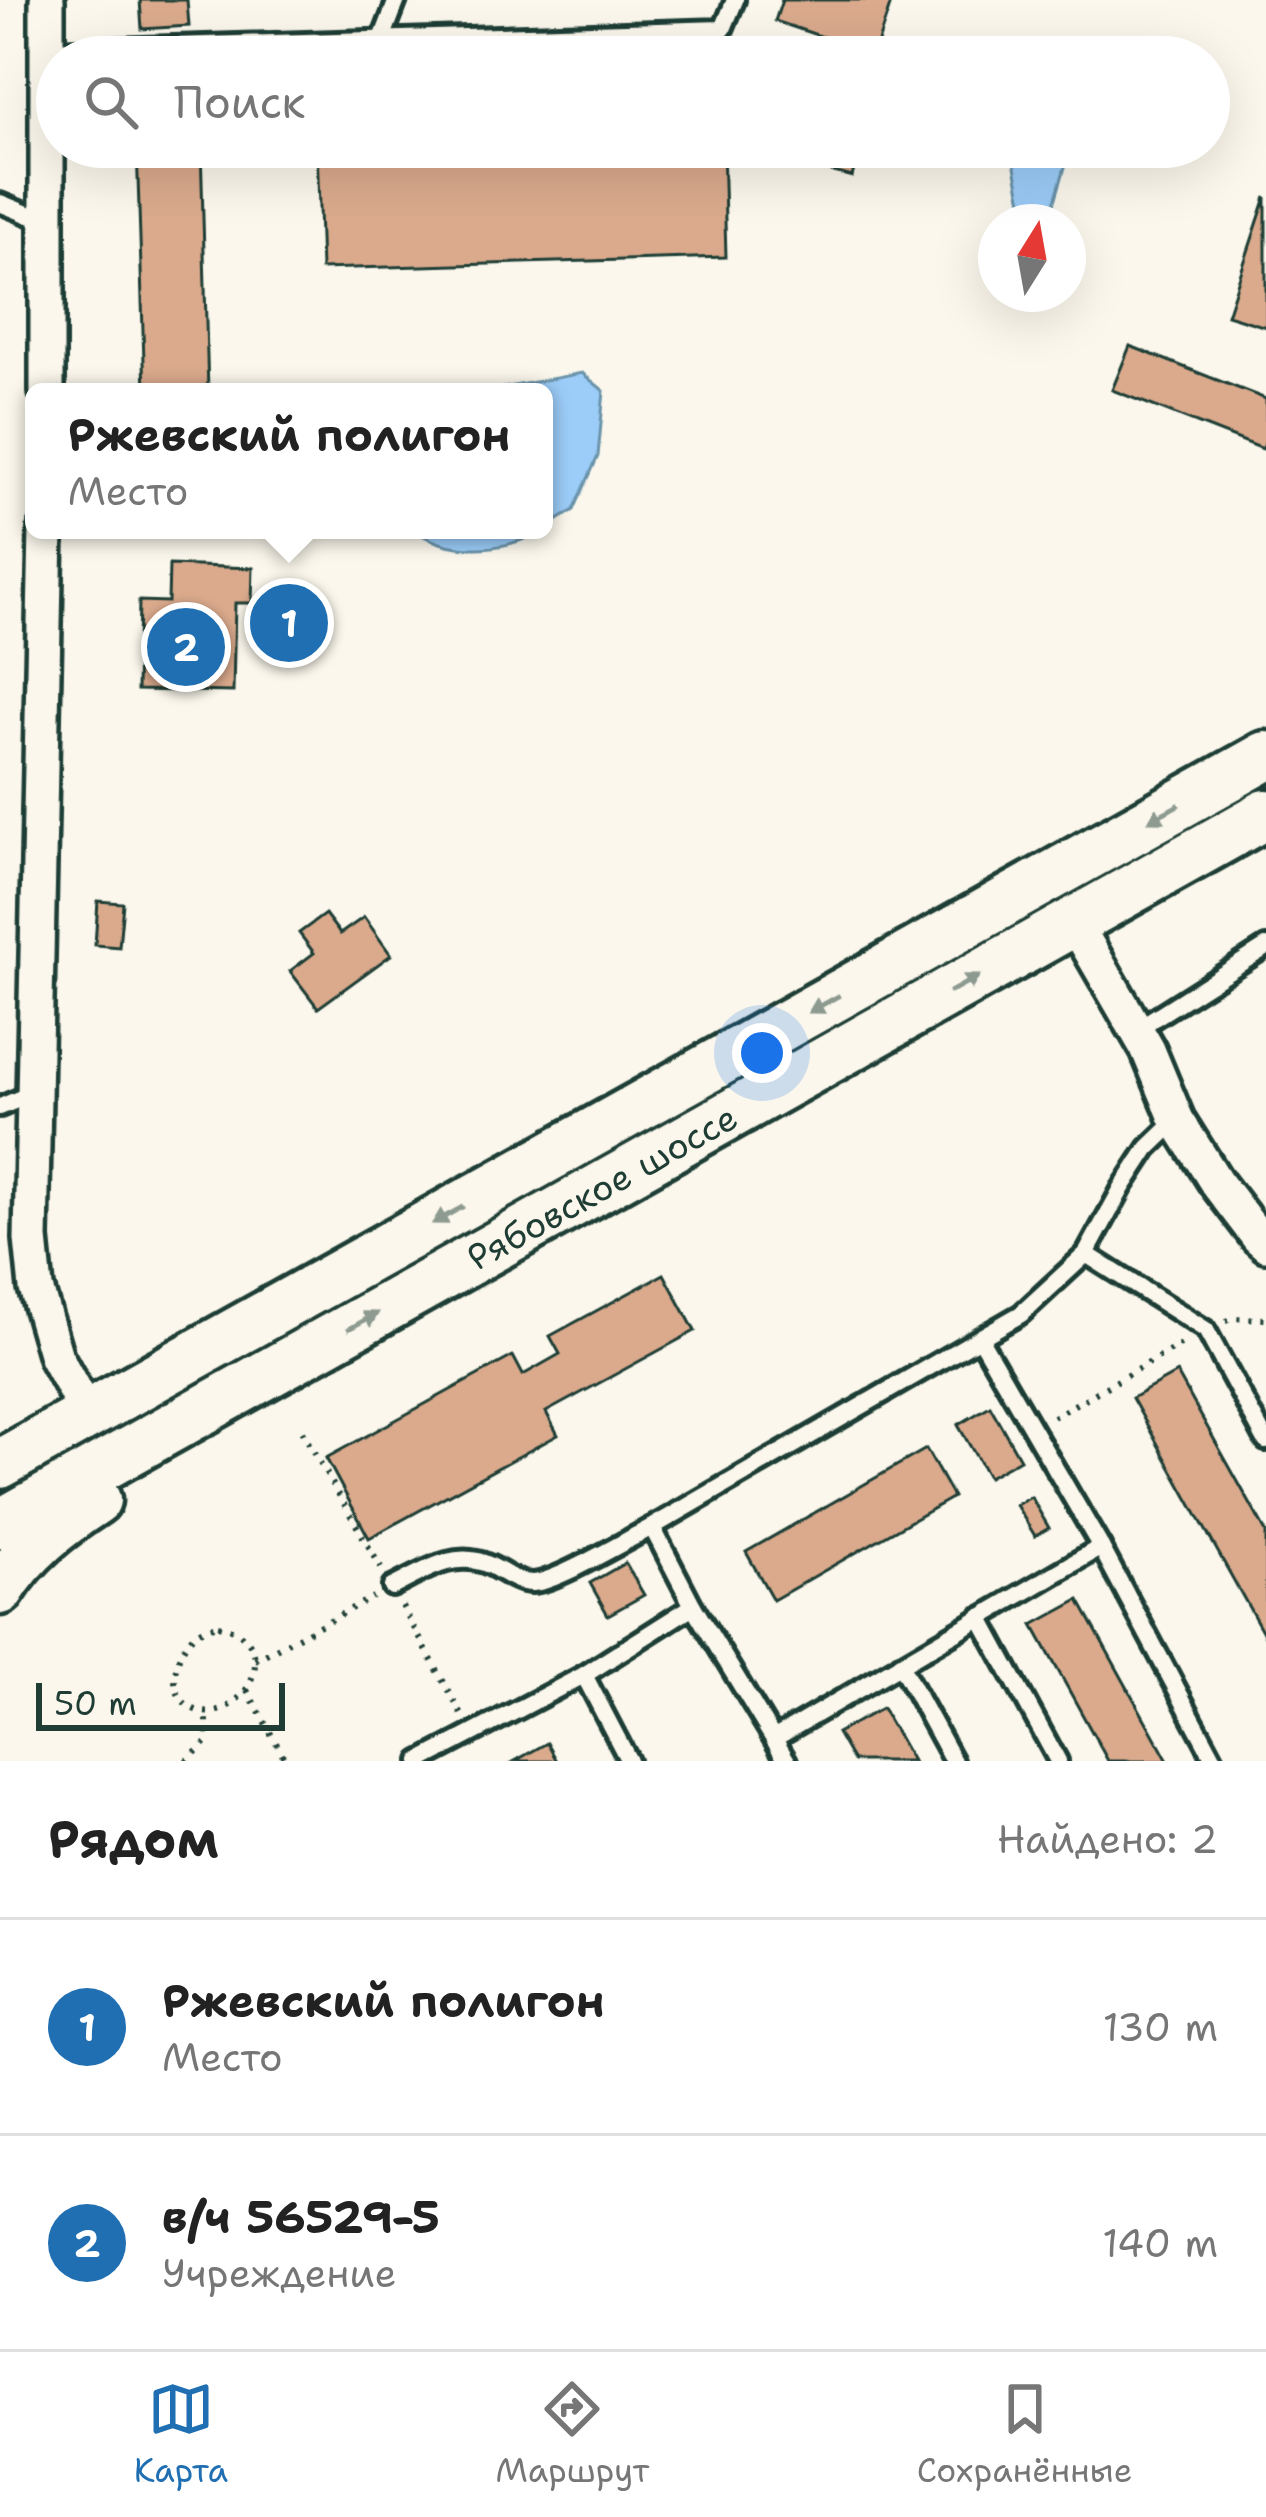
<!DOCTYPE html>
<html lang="ru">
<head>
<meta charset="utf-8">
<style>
  :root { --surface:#fff; --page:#f6f6f6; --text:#222; --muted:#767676; --line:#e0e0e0; --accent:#1f6fb2 }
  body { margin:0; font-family:"Shantell Sans",sans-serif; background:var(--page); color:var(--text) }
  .compass { position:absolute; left:978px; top:204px; width:108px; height:108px; border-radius:50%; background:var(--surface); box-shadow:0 12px 48px #0002; rotate:11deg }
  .scale { position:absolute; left:36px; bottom:30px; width:249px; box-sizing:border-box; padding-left:12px; border:6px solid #1f3d34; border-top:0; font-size:33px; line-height:42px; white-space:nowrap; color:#1f3d34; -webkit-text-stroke:9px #fbf7ec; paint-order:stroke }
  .you { position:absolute; left:762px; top:1053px; width:42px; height:42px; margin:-30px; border:9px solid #fff; border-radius:50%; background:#1a73e8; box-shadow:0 0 0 18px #1a73e833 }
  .badge { display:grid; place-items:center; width:78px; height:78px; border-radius:50%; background:var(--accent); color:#fff; font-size:39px; font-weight:700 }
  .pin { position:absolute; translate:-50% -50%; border:6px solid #fff; box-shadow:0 3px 12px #0006 }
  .popup { position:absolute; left:25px; top:383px; width:528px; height:156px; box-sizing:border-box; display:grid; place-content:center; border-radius:18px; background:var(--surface); filter:drop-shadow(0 3px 9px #0005); font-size:39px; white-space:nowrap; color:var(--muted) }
  .popup b { font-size:45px; color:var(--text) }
  .popup::after { content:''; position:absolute; left:50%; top:100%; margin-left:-24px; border:24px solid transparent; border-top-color:var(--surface) }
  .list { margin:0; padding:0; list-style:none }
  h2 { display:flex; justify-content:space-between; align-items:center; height:156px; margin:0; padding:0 48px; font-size:51px }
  h2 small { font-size:39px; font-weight:400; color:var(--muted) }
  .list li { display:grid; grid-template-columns:78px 1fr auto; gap:36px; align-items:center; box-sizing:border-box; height:216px; padding:0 48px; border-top:3px solid var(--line) }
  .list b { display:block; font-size:45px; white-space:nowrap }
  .list p { margin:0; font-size:39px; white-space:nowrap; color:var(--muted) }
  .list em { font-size:39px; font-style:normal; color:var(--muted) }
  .icon { flex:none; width:66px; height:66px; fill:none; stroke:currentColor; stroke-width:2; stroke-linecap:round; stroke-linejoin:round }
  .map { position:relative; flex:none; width:1266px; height:1761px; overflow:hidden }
  .search { position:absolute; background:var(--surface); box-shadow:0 12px 48px #0002; left:36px; right:36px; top:36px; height:132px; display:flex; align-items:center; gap:30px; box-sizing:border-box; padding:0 42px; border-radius:66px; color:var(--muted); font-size:45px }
  .sheet { height:588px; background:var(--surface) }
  nav { display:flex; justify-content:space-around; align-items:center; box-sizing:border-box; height:168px; border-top:3px solid var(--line); background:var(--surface); font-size:33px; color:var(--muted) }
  nav a { display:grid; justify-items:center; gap:6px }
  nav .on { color:var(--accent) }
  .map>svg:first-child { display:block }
  .water { fill:#9ccdf9; stroke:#6a93aa; stroke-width:3 }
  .building { fill:#dbaa8d; stroke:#1f3d34; stroke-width:3 }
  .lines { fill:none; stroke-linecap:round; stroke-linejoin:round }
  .service-casing { stroke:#1f3d34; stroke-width:26 }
  .minor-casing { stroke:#1f3d34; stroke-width:42 }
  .secondary-casing { stroke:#1f3d34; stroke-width:57 }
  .path { stroke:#1f3d34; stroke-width:6; stroke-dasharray:3 9; stroke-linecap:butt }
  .service { stroke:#fbf7ec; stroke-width:16 }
  .minor { stroke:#fbf7ec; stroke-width:33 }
  .secondary { stroke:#fbf7ec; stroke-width:48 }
  .oneway { fill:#8d9a90 }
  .labels { text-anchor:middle; stroke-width:9; stroke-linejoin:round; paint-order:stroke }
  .street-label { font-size:36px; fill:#1f3d34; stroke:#fbf7ec }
</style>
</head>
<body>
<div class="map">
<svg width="1266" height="1761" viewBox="0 0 1266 1761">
  <rect width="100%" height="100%" fill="#fbf7ec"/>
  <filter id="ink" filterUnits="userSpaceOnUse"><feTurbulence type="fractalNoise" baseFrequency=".00833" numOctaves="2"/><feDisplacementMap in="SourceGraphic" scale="24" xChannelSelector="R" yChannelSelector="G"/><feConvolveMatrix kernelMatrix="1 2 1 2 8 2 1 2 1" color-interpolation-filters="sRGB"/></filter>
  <g filter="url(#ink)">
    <g class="water">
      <path d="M1011,147H1071L1052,211L1039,222H1032L1025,216Z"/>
      <path d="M582,373L604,391L598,456L574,510L544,529V392H482Z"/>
      <path d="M415,530H543C507,552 449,556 415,530Z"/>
    </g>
    <g class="building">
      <path d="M140,0H187L189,26L142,29Z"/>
      <path d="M782,0H892L874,54L775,21Z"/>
      <path d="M137,147H201L208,392H145Z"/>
      <path d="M317,147H723L726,257L321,269Z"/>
      <path d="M781,147H860L852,177L778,157Z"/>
      <path d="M1266,197V327L1227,315Z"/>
      <path d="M1130,346L1266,399V440L1263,449L1112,390Z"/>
      <path d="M169,565L253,568L252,603H235L233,692L137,690L139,601L168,602Z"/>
      <path d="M98,901L123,903L119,947L95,945Z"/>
      <path d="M325,914L340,934L364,917L391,955L318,1008L290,971L314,953L299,933Z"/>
      <path d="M664,1274L695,1331L546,1412L558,1435L369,1538L326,1458L513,1356L523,1375L560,1354L550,1336Z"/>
      <path d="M1177,1373L1266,1532V1638L1132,1398Z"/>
      <path d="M990,1406L1020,1459L988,1477L958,1425Z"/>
      <path d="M926,1449L953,1497L773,1600L746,1552Z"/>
      <path d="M1031,1497L1049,1528L1035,1536L1016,1505Z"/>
      <path d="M625,1563L644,1595L608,1615L590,1583Z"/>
      <path d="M1079,1600L1168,1761H1108L1033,1625Z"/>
      <path d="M882,1708L912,1761H853L837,1733Z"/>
      <path d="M547,1743L557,1761H515Z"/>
    </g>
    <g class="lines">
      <defs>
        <g id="service">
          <path d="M382,39L397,0"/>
          <path d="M47,50L723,29L735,0"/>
          <path d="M0,203L47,222"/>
          <path d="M1137,1029L1266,947"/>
          <path d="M0,1107L33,1093"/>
          <path d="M1086,1254L1206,1330L1266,1441"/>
          <path d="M980,1339L1101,1547L1215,1761"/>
          <path d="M392,1587C423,1572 454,1549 489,1565C503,1571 515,1583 532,1583C555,1583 628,1539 652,1527"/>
          <path d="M693,1606L787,1761"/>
          <path d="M980,1617L1058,1761"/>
          <path d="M900,1664L953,1761"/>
          <path d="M584,1675L629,1761"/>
          <path d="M775,1738L1101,1547"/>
          <path d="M420,1761L584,1675L693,1606L652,1527L1021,1314L1086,1254L1122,1188L1148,1148L1177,1120"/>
        </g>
        <g id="minor">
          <path d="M47,392V0"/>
          <path d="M46,530L31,1239L36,1288L56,1357L88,1416"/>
          <path d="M1074,922L1148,1050L1177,1120L1216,1182L1258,1237L1266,1244"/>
        </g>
        <g id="secondary">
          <path d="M0,1464L1266,756"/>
          <path d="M0,1524L1266,814"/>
          <path d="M0,1590C24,1551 58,1525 96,1500"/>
        </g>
      </defs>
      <use href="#service" class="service-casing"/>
      <use href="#minor" class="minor-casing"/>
      <use href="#secondary" class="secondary-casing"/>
      <g class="path">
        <path d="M1226,1321L1233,1318L1266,1319"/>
        <path d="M1053,1417L1182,1344"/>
        <path d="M302,1431L381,1568"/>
        <path d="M402,1606L462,1715"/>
        <path d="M218,1625C299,1644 228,1743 185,1703C166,1686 177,1651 193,1636C200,1629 209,1627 218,1625Z"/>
        <path d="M255,1660L373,1597"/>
        <path d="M247,1690L286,1761"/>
        <path d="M186,1761L207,1742V1712"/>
      </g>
      <use href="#service" class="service"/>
      <use href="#minor" class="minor"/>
      <use href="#secondary" class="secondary"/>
    </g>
    <defs><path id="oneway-solid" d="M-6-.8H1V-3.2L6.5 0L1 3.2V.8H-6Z" transform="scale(3)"/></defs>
    <g class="oneway">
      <use href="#oneway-solid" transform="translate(1164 813) rotate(151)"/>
      <use href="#oneway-solid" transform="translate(964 984) rotate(-29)"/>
      <use href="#oneway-solid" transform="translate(824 1004) rotate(151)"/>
      <use href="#oneway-solid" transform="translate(448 1215) rotate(151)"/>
      <use href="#oneway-solid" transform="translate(363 1321) rotate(-29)"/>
    </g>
  </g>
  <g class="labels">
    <g class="street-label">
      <text transform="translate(602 1187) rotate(-29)" y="13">Рябовское шоссе</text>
    </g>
  </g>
</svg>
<svg class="compass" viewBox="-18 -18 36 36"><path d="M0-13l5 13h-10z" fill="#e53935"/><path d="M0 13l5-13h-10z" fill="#767676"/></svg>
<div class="scale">50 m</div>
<div class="you"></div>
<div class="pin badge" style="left:289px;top:623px">1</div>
<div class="popup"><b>Ржевский полигон</b>Место</div>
<div class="pin badge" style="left:186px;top:647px">2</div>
<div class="search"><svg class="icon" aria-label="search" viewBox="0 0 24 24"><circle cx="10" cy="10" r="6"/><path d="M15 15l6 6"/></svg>Поиск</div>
</div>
<section class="sheet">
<h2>Рядом<small>Найдено: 2</small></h2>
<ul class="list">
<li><span class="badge">1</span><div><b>Ржевский полигон</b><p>Место</p></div><em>130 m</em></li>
<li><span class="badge">2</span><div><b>в/ч 56529-5</b><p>Учреждение</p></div><em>140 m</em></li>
</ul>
</section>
<nav>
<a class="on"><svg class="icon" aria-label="map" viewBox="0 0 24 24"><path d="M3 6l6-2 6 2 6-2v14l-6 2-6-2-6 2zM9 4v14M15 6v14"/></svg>Карта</a>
<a><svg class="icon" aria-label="directions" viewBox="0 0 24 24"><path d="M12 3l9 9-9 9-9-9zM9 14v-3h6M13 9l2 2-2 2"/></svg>Маршрут</a>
<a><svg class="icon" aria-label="saved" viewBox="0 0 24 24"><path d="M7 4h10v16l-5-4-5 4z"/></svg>Сохранённые</a>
</nav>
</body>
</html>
